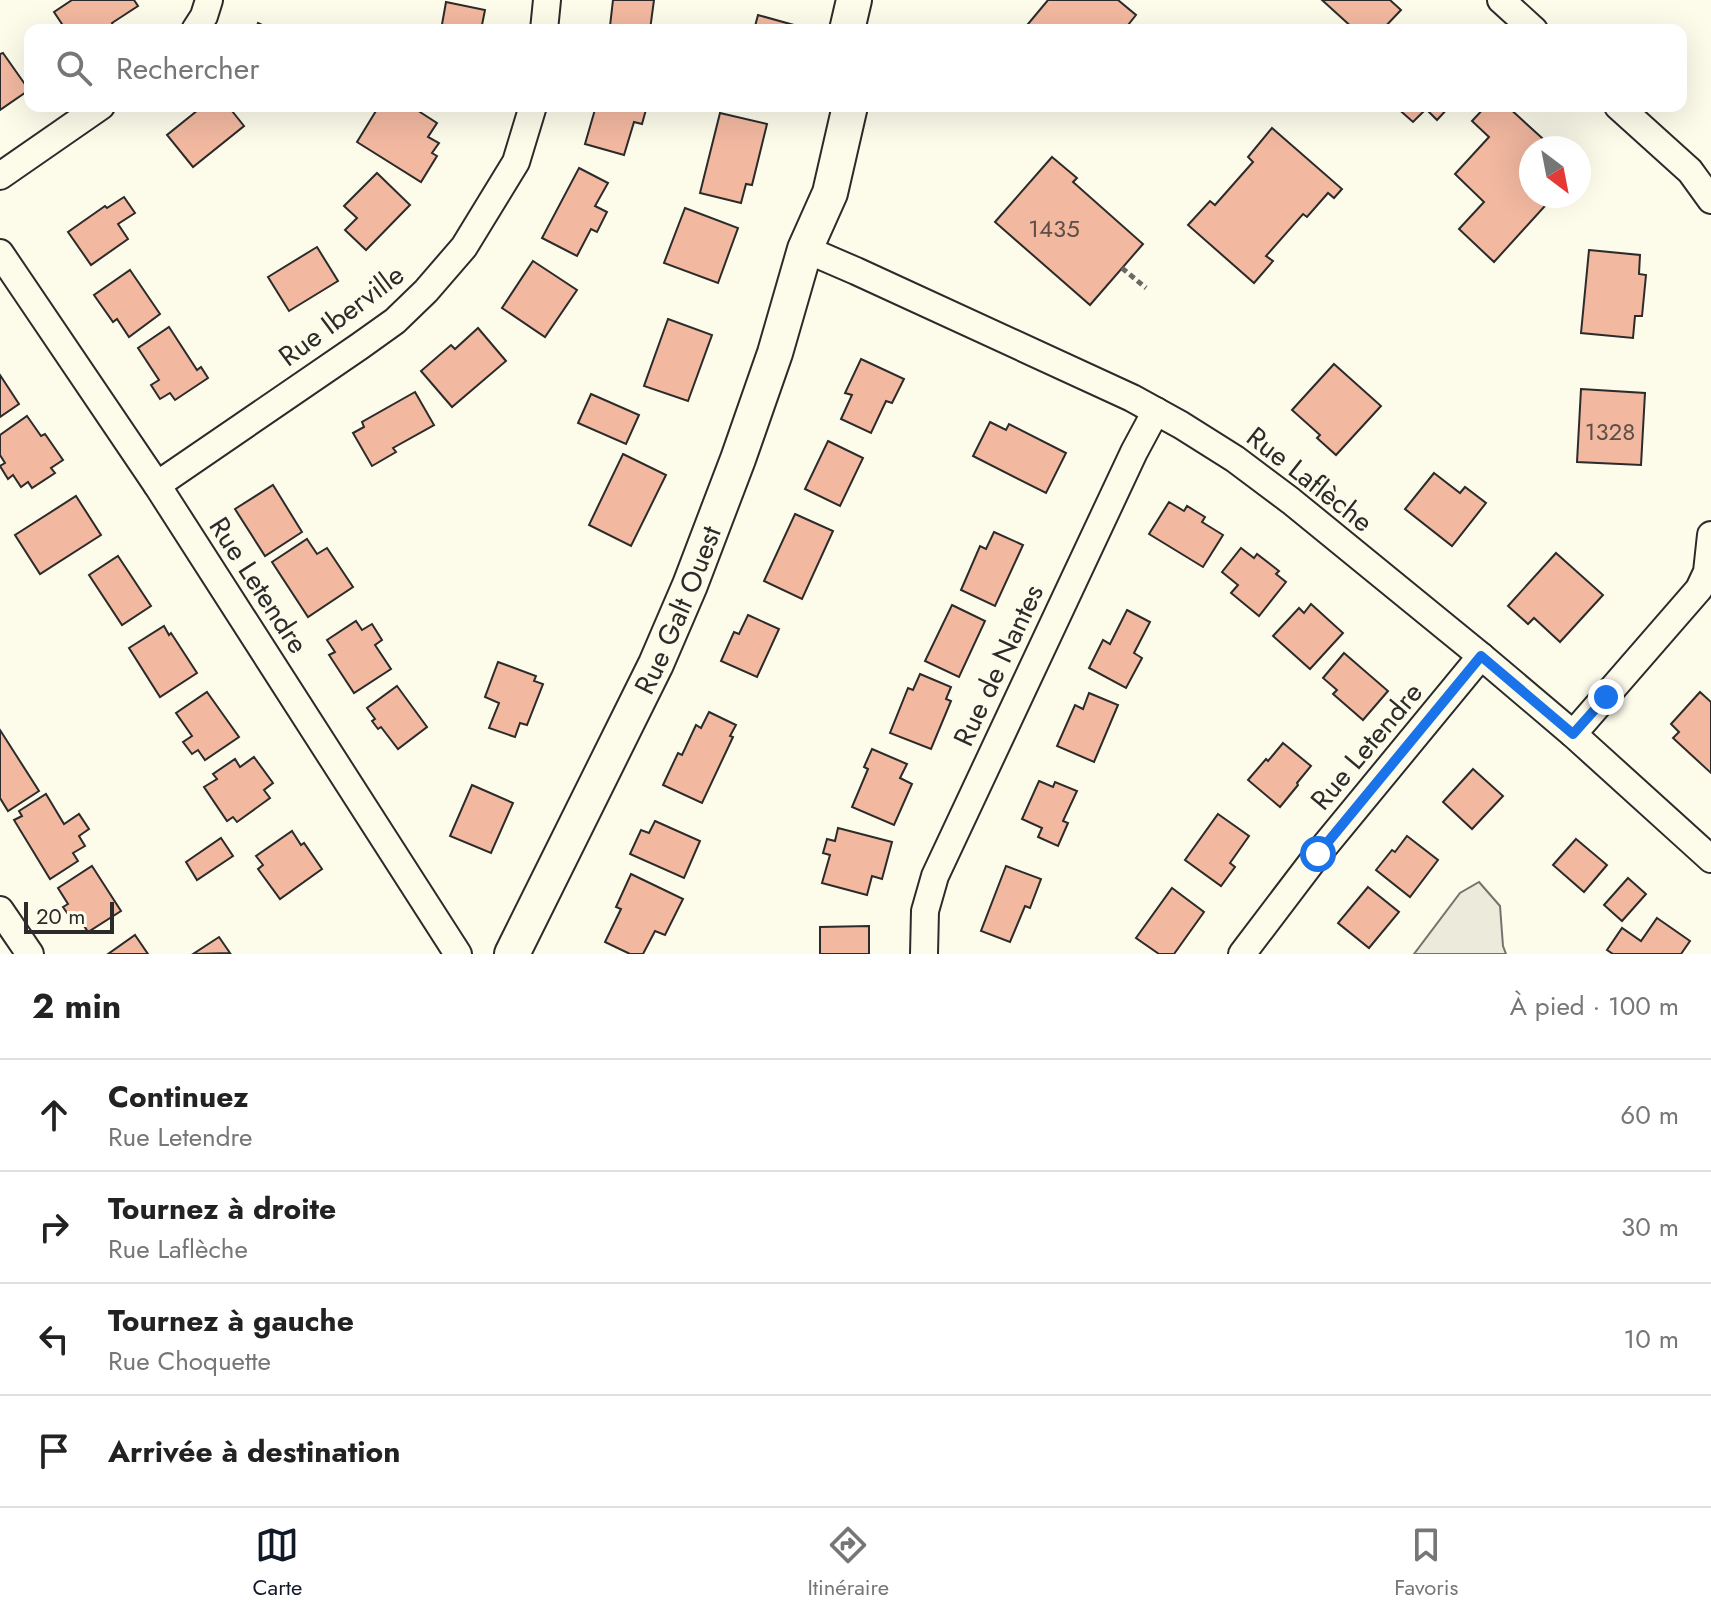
<!DOCTYPE html>
<html lang="fr">
<head>
<meta charset="utf-8">
<style>
  :root { --surface:#fff; --page:#f6f6f6; --text:#222; --muted:#767676; --line:#e0e0e0; --accent:#111827 }
  body { margin:0; font-family:Jost,sans-serif; background:var(--page); color:var(--text) }
  .compass { position:absolute; left:1519px; top:136px; width:72px; height:72px; border-radius:50%; background:var(--surface); box-shadow:0 8px 32px #0002; rotate:148deg }
  .scale { position:absolute; left:24px; bottom:20px; width:90px; box-sizing:border-box; padding-left:8px; border:4px solid #2b2b2b; border-top:0; font-size:22px; line-height:28px; white-space:nowrap; color:#2b2b2b; -webkit-text-stroke:6px #fdfbea; paint-order:stroke }
  .stop { position:absolute; width:24px; height:24px; margin:-18px; border:6px solid #1a73e8; border-radius:50%; background:#fff }
  .stop.end { background:#1a73e8; border-color:#fff; box-shadow:0 2px 8px #0008 }
  .list { margin:0; padding:0; list-style:none }
  h2 { display:flex; justify-content:space-between; align-items:center; height:104px; margin:0; padding:0 32px; font-size:34px }
  h2 small { font-size:26px; font-weight:400; color:var(--muted) }
  .list li { display:grid; grid-template-columns:52px 1fr auto; gap:24px; align-items:center; box-sizing:border-box; height:112px; padding:0 32px; border-top:2px solid var(--line) }
  .list b { display:block; font-size:30px; white-space:nowrap }
  .list p { margin:0; font-size:26px; white-space:nowrap; color:var(--muted) }
  .list em { font-size:26px; font-style:normal; color:var(--muted) }
  .icon { flex:none; width:44px; height:44px; fill:none; stroke:currentColor; stroke-width:2; stroke-linecap:round; stroke-linejoin:round }
  .map { position:relative; flex:none; width:1711px; height:954px; overflow:hidden }
  .search { position:absolute; background:var(--surface); box-shadow:0 8px 32px #0002; left:24px; right:24px; top:24px; height:88px; display:flex; align-items:center; gap:20px; box-sizing:border-box; padding:0 28px; border-radius:16px; color:var(--muted); font-size:30px }
  .sheet { height:552px; background:var(--surface) }
  nav { display:flex; justify-content:space-around; align-items:center; box-sizing:border-box; height:112px; border-top:2px solid var(--line); background:var(--surface); font-size:22px; color:var(--muted) }
  nav a { display:grid; justify-items:center; gap:4px }
  nav .on { color:var(--accent) }
  .map>svg:first-child { display:block }
  .green { fill:#ecebdb; stroke:#74746e; stroke-width:2 }
  .building { fill:#f2b8a0; stroke:#2b2b2b; stroke-width:2 }
  .lines { fill:none; stroke-linecap:round; stroke-linejoin:round }
  .minor-casing { stroke:#2b2b2b; stroke-width:30 }
  .tertiary-casing { stroke:#2b2b2b; stroke-width:38 }
  .path { stroke:#6a6964; stroke-width:5; stroke-dasharray:6 4; stroke-linecap:butt }
  .minor { stroke:#fdfbea; stroke-width:26 }
  .tertiary { stroke:#fdfbea; stroke-width:34 }
  .route { stroke:#1a73e8; stroke-width:10 }
  .labels { text-anchor:middle; stroke-width:6; stroke-linejoin:round; paint-order:stroke }
  .number-label { font-size:24px; fill:#5d4e48 }
  .street-label { font-size:28px; fill:#2b2b2b; stroke:#fdfbea }
</style>
</head>
<body>
<div class="map">
<svg width="1711" height="954" viewBox="0 0 1711 954">
  <rect width="100%" height="100%" fill="#fdfbea"/>
  <path class="green" d="M1479,882L1500,906L1503,946L1506,954H1414L1460,893Z"/>
  <g class="building">
    <path d="M72,0H134L138,6L112,23L114,27L110,30H66L54,12Z"/>
    <path d="M613,0H654L650,30L610,26Z"/>
    <path d="M1048,0H1118L1136,15L1124,30H1023Z"/>
    <path d="M1322,0H1390L1401,10L1382,30H1355Z"/>
    <path d="M446,2L485,10L481,30H441Z"/>
    <path d="M758,15L794,25L793,30H754Z"/>
    <path d="M258,23L272,30H255Z"/>
    <path d="M3,53L29,90L0,110V54Z"/>
    <path d="M203,106H228L244,126L193,167L167,135Z"/>
    <path d="M379,106H424L420,112L437,123L428,137L439,143L432,153L437,156L421,182L357,142Z"/>
    <path d="M596,106H647L642,124L634,122L624,155L585,144Z"/>
    <path d="M1395,106H1450L1437,120L1426,109L1413,122Z"/>
    <path d="M1486,106H1507L1553,148H1531V196H1554L1494,262L1459,229L1484,202L1455,174L1489,137L1472,121Z"/>
    <path d="M720,113L767,124L752,185L746,184L741,203L700,193Z"/>
    <path d="M1272,128L1342,189L1334,198L1328,193L1307,217L1303,214L1266,256L1273,261L1254,283L1188,225L1210,201L1215,205L1253,162L1248,157Z"/>
    <path d="M1052,157L1077,178L1073,182L1143,244L1090,305L995,222Z"/>
    <path d="M579,168L608,183L595,206L607,212L597,232L591,229L577,256L542,238Z"/>
    <path d="M377,173L410,205L366,250L345,230L357,218L344,206Z"/>
    <path d="M124,197L135,213L118,224L128,239L91,265L68,232L105,206L107,208Z"/>
    <path d="M685,208L738,228L718,283L664,263Z"/>
    <path d="M317,247L338,281L289,311L268,277Z"/>
    <path d="M1589,250L1640,255L1639,274L1646,275L1642,316H1635L1633,338L1581,333Z"/>
    <path d="M533,261L577,290L545,337L502,308Z"/>
    <path d="M130,270L160,314L129,337L117,319L113,322L94,295Z"/>
    <path d="M668,319L712,335L688,401L644,386Z"/>
    <path d="M169,327L197,370L201,367L208,378L175,400L170,393L160,399L151,385L159,380L138,348Z"/>
    <path d="M478,328L506,361L452,407L421,371L451,345L455,349Z"/>
    <path d="M861,359L904,379L892,403L886,401L871,433L841,419L852,395L845,393Z"/>
    <path d="M1334,364L1381,406L1336,455L1317,438L1320,435L1292,410Z"/>
    <path d="M0,375L19,404L0,417Z"/>
    <path d="M1581,389L1645,393L1641,465L1577,462Z"/>
    <path d="M415,392L434,425L393,448L396,452L372,466L353,433L364,427L362,422Z"/>
    <path d="M591,394L639,415L626,444L578,423Z"/>
    <path d="M27,416L41,436L45,434L63,460L51,468L55,473L32,488L28,482L21,487L13,475L8,479L0,466L5,463L0,455V435Z"/>
    <path d="M990,422L1006,430L1009,424L1066,453L1046,493L973,456Z"/>
    <path d="M828,441L863,458L840,506L805,489Z"/>
    <path d="M623,454L666,475L631,546L589,525Z"/>
    <path d="M1434,473L1460,493L1465,487L1486,503L1452,546L1405,509Z"/>
    <path d="M273,485L302,532L265,556L235,509Z"/>
    <path d="M76,496L101,535L40,574L15,535Z"/>
    <path d="M1169,502L1184,511L1187,506L1205,517L1202,522L1223,535L1203,567L1149,534Z"/>
    <path d="M795,514L833,531L802,599L764,581Z"/>
    <path d="M994,532L1023,545L995,606L961,590L980,546L986,549Z"/>
    <path d="M307,539L317,554L327,548L353,587L308,617L272,562Z"/>
    <path d="M1241,548L1254,558L1257,554L1279,571L1276,574L1286,582L1259,616L1231,593L1238,585L1222,572Z"/>
    <path d="M1556,553L1603,595L1560,642L1534,618L1528,624L1508,606Z"/>
    <path d="M118,556L151,606L122,625L89,575Z"/>
    <path d="M1311,604L1343,633L1310,669L1273,636L1299,608L1304,613Z"/>
    <path d="M952,605L985,621L959,677L925,661Z"/>
    <path d="M1127,610L1150,622L1134,653L1142,658L1126,688L1089,668L1103,640L1110,644Z"/>
    <path d="M748,615L779,629L757,677L721,661L734,632L739,634Z"/>
    <path d="M356,621L362,630L372,624L382,640L375,645L391,669L354,693L329,655L335,652L327,640Z"/>
    <path d="M164,626L169,635L171,633L197,673L160,697L129,648Z"/>
    <path d="M1344,653L1388,691L1363,720L1333,694L1337,690L1323,678Z"/>
    <path d="M498,662L536,676L534,681L543,684L527,725L520,723L515,737L489,728L499,703L485,697Z"/>
    <path d="M920,674L951,687L946,699L951,701L931,749L890,733L908,688L913,690Z"/>
    <path d="M397,686L427,727L398,749L381,727L378,729L372,721L375,719L367,708Z"/>
    <path d="M207,692L239,737L205,760L198,750L192,754L183,742L192,736L176,713Z"/>
    <path d="M1700,692L1711,702V773L1673,738L1679,732L1671,724Z"/>
    <path d="M1089,693L1118,705L1094,762L1057,746L1075,705L1083,709Z"/>
    <path d="M709,712L736,725L730,736L733,737L702,803L663,785L678,753L682,755L696,725L701,728Z"/>
    <path d="M0,730L39,791L8,811L0,798Z"/>
    <path d="M1283,743L1311,766L1297,783L1298,785L1280,807L1248,780L1266,759L1268,761Z"/>
    <path d="M872,749L907,764L900,778L912,784L894,825L852,807L868,769L864,767Z"/>
    <path d="M254,757L273,783L264,790L270,798L237,822L233,817L227,821L204,787L217,779L213,774L235,759L240,767Z"/>
    <path d="M1473,769L1503,796L1472,829L1443,802Z"/>
    <path d="M1039,781L1053,787L1055,782L1077,791L1063,821L1068,823L1058,846L1038,837L1042,828L1022,819Z"/>
    <path d="M472,785L513,803L491,853L450,836Z"/>
    <path d="M46,794L64,824L79,814L89,829L79,836L85,846L73,853L78,861L50,879L14,820L22,816L19,811Z"/>
    <path d="M1218,814L1249,836L1230,863L1235,867L1221,886L1185,860Z"/>
    <path d="M655,821L700,841L684,878L630,854L641,830L649,833Z"/>
    <path d="M838,828L892,842L882,879L872,876L867,895L822,883L830,855L823,853L827,839L835,841Z"/>
    <path d="M292,831L301,845L304,843L322,869L280,899L258,869L263,865L256,856Z"/>
    <path d="M1407,836L1438,860L1410,897L1376,870L1392,850L1395,852Z"/>
    <path d="M221,838L233,856L197,880L186,862Z"/>
    <path d="M1576,839L1607,865L1584,892L1553,865Z"/>
    <path d="M92,866L121,911L88,932L76,913L70,917L63,907L68,904L58,888Z"/>
    <path d="M1006,866L1041,879L1030,908L1025,906L1010,942L981,931Z"/>
    <path d="M631,874L683,899L665,935L655,931L643,954H630L605,942L621,909L616,907Z"/>
    <path d="M1628,878L1646,894L1622,921L1604,905Z"/>
    <path d="M1368,887L1399,912L1369,948L1338,923Z"/>
    <path d="M1172,888L1204,912L1174,954H1159L1136,938Z"/>
    <path d="M1657,918L1690,941L1681,954H1613L1607,950L1622,928L1641,941Z"/>
    <path d="M869,926V954H820V927Z"/>
    <path d="M135,935L148,954H108Z"/>
    <path d="M219,937L230,953L193,954Z"/>
  </g>
  <g class="lines">
    <defs>
      <g id="minor">
        <path d="M1501,0L1534,30"/>
        <path d="M195,30L204,16L209,0"/>
        <path d="M544,30L547,0"/>
        <path d="M1618,106L1690,171L1711,200"/>
        <path d="M0,176L101,106"/>
        <path d="M805,249L856,271L1132,398L1181,425L1235,459L1291,501L1481,656L1573,734L1711,859"/>
        <path d="M0,253L157,485L458,954"/>
        <path d="M157,485L360,346L395,321L426,291L464,247L516,162L533,106"/>
        <path d="M1573,734L1699,589L1707,572L1711,535"/>
        <path d="M0,910L30,954"/>
        <path d="M924,954L925,911L935,876L1134,452L1156,411"/>
        <path d="M1242,954L1318,854L1481,656"/>
      </g>
      <g id="tertiary">
        <path d="M847,30L854,0"/>
        <path id="s1" d="M512,954L656,664L690,585L738,459L775,353L805,249L830,193L850,106"/>
      </g>
    </defs>
    <use href="#minor" class="minor-casing"/>
    <use href="#tertiary" class="tertiary-casing"/>
    <path class="path" d="M1122,268L1146,288"/>
    <use href="#minor" class="minor"/>
    <use href="#tertiary" class="tertiary"/>
  </g>
  <g class="lines">
    <path class="route" d="M1318,854L1481,656L1573,734L1606,697"/>
  </g>
  <g class="labels">
    <g class="number-label">
      <text x="1054" y="237">1435</text>
      <text x="1610" y="440">1328</text>
    </g>
    <g class="street-label">
      <text transform="translate(341 315) rotate(-37)" y="10">Rue Iberville</text>
      <text transform="translate(1310 479) rotate(38)" y="10">Rue Laflèche</text>
      <text transform="translate(259 585) rotate(57)" y="10">Rue Letendre</text>
      <text dy="10" stroke="none"><textPath href="#s1" startOffset="382">Rue Galt Ouest</textPath></text>
      <text transform="translate(998 665) rotate(-65)" y="10">Rue de Nantes</text>
      <text transform="translate(1366 746) rotate(-50)" y="10">Rue Letendre</text>
    </g>
  </g>
</svg>
<svg class="compass" viewBox="-18 -18 36 36"><path d="M0-13l5 13h-10z" fill="#e53935"/><path d="M0 13l5-13h-10z" fill="#767676"/></svg>
<div class="scale">20 m</div>
<div class="stop" style="left:1318px;top:854px"></div>
<div class="stop end" style="left:1606px;top:697px"></div>
<div class="search"><svg class="icon" aria-label="search" viewBox="0 0 24 24"><circle cx="10" cy="10" r="6"/><path d="M15 15l6 6"/></svg>Rechercher</div>
</div>
<section class="sheet">
<h2>2 min<small>À pied · 100 m</small></h2>
<ul class="list">
<li><svg class="icon" aria-label="ahead" viewBox="0 0 24 24"><path d="M12 20V5M6 11l6-6 6 6"/></svg><div><b>Continuez</b><p>Rue Letendre</p></div><em>60 m</em></li>
<li><svg class="icon" aria-label="right" viewBox="0 0 24 24"><path d="M7 20v-9h11M14 6l5 5-5 5"/></svg><div><b>Tournez à droite</b><p>Rue Laflèche</p></div><em>30 m</em></li>
<li><svg class="icon" aria-label="left" viewBox="0 0 24 24"><path d="M17 20v-9H6M10 6l-5 5 5 5"/></svg><div><b>Tournez à gauche</b><p>Rue Choquette</p></div><em>10 m</em></li>
<li><svg class="icon" aria-label="arrive" viewBox="0 0 24 24"><path d="M6 21V4h12l-3 4 3 4H6"/></svg><div><b>Arrivée à destination</b></div></li>
</ul>
</section>
<nav>
<a class="on"><svg class="icon" aria-label="map" viewBox="0 0 24 24"><path d="M3 6l6-2 6 2 6-2v14l-6 2-6-2-6 2zM9 4v14M15 6v14"/></svg>Carte</a>
<a><svg class="icon" aria-label="directions" viewBox="0 0 24 24"><path d="M12 3l9 9-9 9-9-9zM9 14v-3h6M13 9l2 2-2 2"/></svg>Itinéraire</a>
<a><svg class="icon" aria-label="saved" viewBox="0 0 24 24"><path d="M7 4h10v16l-5-4-5 4z"/></svg>Favoris</a>
</nav>
</body>
</html>
